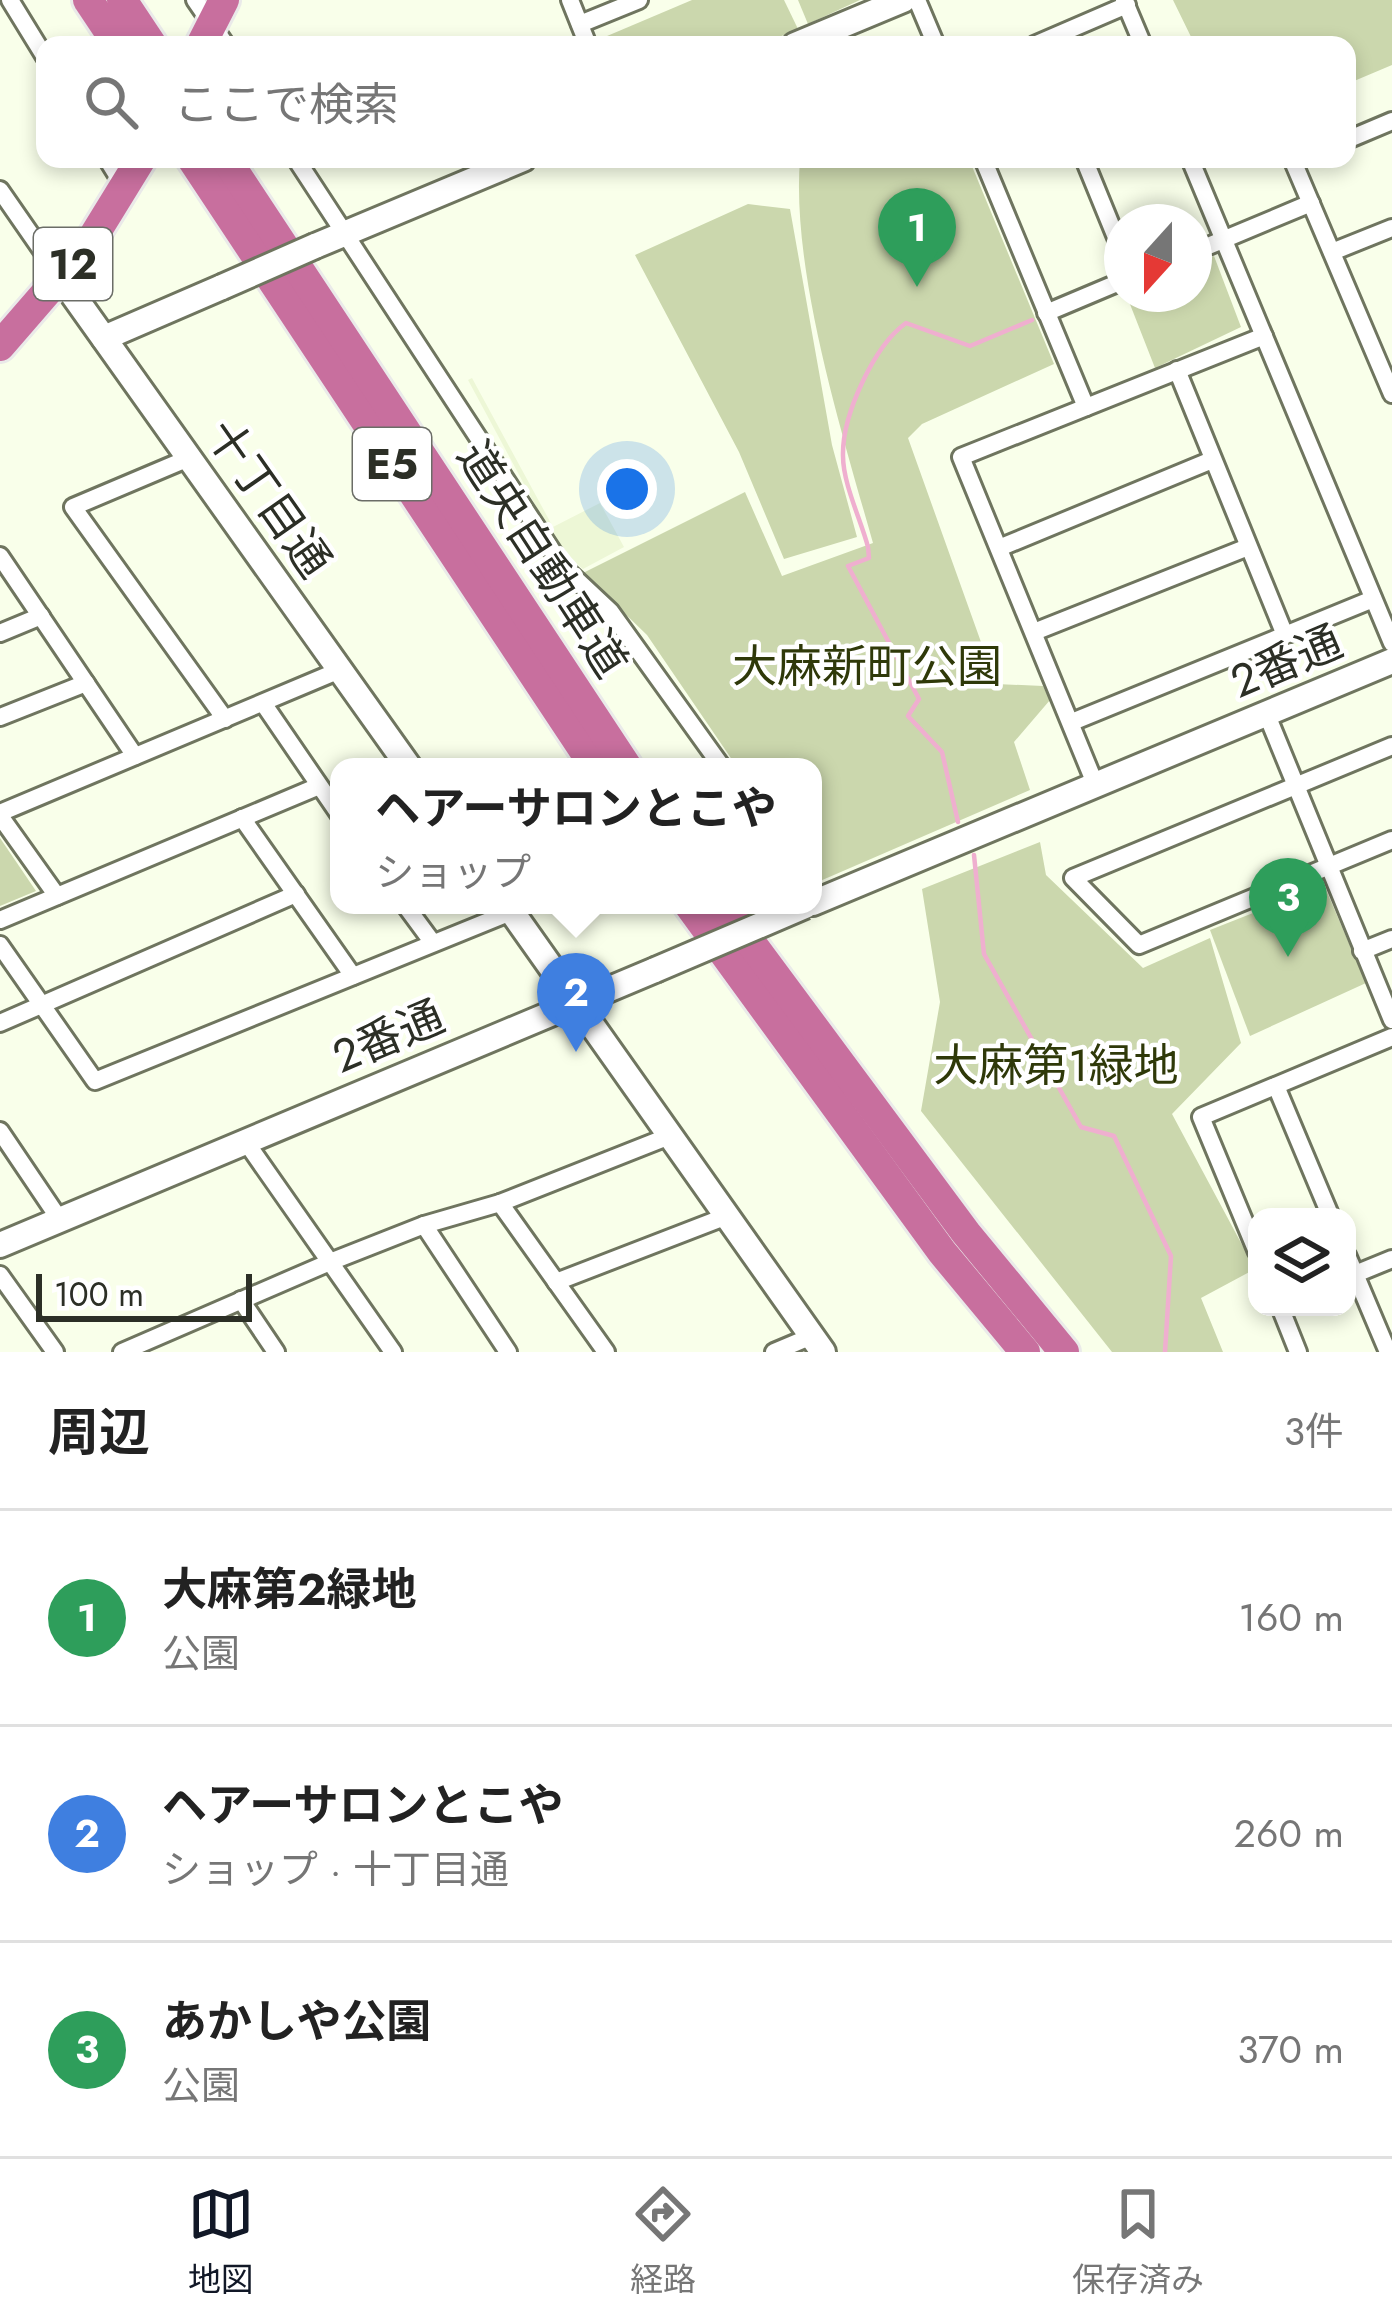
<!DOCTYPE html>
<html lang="ja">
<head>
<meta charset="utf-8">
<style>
  :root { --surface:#fff; --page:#f6f6f6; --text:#222; --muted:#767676; --line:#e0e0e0; --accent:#111827 }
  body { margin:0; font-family:Jost,"Noto Sans JP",sans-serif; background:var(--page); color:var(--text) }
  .controls { position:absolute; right:36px; bottom:36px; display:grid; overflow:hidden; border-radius:24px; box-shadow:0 6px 18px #0003 }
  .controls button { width:108px; height:108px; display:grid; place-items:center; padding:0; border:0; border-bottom:3px solid var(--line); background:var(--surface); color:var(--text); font:60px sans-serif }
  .compass { position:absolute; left:1104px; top:204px; width:108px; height:108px; border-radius:50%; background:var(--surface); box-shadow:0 6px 18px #0003; rotate:201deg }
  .scale { position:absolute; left:36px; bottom:30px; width:216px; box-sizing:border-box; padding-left:12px; border:6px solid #2c2f26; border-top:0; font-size:33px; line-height:42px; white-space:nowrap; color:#2c2f26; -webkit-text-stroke:9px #fff; paint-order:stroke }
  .you { position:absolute; left:627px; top:489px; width:42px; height:42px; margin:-30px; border:9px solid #fff; border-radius:50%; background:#1a73e8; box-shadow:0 0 0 18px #1a73e833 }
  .badge { display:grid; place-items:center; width:78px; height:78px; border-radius:50%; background:var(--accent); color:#fff; font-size:39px; font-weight:700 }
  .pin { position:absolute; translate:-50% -99px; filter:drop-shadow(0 3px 6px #0008) }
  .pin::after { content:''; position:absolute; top:63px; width:42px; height:36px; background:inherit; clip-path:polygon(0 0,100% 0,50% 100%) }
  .popup { position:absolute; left:330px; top:758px; width:492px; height:156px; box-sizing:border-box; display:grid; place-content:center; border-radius:24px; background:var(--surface); filter:drop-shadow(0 3px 9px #0005); font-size:39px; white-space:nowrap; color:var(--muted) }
  .popup b { font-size:45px; color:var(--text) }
  .popup::after { content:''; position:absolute; left:50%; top:100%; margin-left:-24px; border:24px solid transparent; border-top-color:var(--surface) }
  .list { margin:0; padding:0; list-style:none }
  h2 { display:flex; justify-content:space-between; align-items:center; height:156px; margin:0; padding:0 48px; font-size:51px }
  h2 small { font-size:39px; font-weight:400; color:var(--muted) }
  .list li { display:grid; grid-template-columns:78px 1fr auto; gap:36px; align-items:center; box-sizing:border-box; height:216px; padding:0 48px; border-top:3px solid var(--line) }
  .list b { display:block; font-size:45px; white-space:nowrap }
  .list p { margin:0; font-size:39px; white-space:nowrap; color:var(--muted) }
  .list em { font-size:39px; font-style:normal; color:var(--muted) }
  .icon { flex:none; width:66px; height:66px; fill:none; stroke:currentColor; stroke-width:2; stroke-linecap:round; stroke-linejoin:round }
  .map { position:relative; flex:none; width:1392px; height:1352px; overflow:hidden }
  .search { position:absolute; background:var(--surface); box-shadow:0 6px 18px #0003; left:36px; right:36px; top:36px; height:132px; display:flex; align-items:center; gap:30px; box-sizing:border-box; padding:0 42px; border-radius:24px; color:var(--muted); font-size:45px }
  .sheet { height:804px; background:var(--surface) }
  nav { display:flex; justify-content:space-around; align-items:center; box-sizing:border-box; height:168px; border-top:3px solid var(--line); background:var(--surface); font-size:33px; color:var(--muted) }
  nav a { display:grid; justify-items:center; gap:6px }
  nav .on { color:var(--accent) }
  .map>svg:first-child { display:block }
  .built { fill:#edf7d6 }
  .green { fill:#cbd7ad }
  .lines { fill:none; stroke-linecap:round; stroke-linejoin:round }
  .stream { stroke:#efafcf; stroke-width:4.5 }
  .street-casing { stroke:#6f755f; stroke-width:22 }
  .secondary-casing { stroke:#6f755f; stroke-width:30 }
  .highway-casing { stroke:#eaeae9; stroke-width:36 }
  .street { stroke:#fff; stroke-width:16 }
  .secondary { stroke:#fff; stroke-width:24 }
  .highway { stroke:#c86f9e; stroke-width:30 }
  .secondary-bridge-casing { stroke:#6f755f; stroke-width:30; stroke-linecap:butt }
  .secondary-bridge { stroke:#fff; stroke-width:24 }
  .labels { text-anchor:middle; stroke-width:9; stroke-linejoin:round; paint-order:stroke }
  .shield { fill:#fff; stroke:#6b6d67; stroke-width:3 }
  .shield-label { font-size:42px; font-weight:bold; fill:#2c2f26 }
  .street-label { font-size:45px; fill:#2c2f26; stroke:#fff }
  .park-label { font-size:45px; fill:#2f3909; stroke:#fff }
</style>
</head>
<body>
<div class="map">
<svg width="1392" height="1352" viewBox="0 0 1392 1352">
  <rect width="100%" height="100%" fill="#f9ffea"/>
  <path class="built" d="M472,378L553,527L600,503L624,547L583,569L560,551L468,380Z"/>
  <g class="green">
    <path d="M692,0H784L798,29L760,45H603L600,39Z"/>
    <path d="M798,0H860L808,24Z"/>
    <path d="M1173,0H1392V65L1347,84V45H1195Z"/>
    <path d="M800,159H969L1054,364L922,424L908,438L996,684L1043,686L1050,700L1014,742L1030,790L820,881L813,872V767H737L647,635L583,573L745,492L782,576L873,543C842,433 791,271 800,159Z"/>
    <path d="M748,204L790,209L832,445L857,537L784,559L739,452L635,255Z"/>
    <path d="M1214,256L1241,327L1155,368L1126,294H1194V265Z"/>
    <path d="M0,838L36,891L0,906Z"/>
    <path d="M1040,842L1046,875L1143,968L1210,938L1241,1043L1172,1114L1255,1269L1201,1298L1223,1352H1112L921,1111L940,1002L922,889Z"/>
    <path d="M1324,885L1366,983L1250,1036L1210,930Z"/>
  </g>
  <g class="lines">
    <g class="stream">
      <path d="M958,822L942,752L908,716L919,699L848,566L869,558L868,547C861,520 843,484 843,456C842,415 874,346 906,323L970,346L1032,320"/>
      <path d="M974,855L984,954L1081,1127L1114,1136L1171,1256L1165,1352"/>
    </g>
    <defs>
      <g id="street">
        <path d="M10,0L45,57"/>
        <path d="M195,0L226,45"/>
        <path d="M570,0L588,45"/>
        <path d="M917,0L936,45"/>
        <path d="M1124,0L1143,45"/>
        <path d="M580,24L639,0"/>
        <path d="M1034,45L1127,5"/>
        <path d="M1347,140L1392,121"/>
        <path d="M107,159L125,188"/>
        <path d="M296,159L562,566L610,611L722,767"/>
        <path d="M983,159L1086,407"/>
        <path d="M1084,159L1122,252"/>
        <path d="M1190,159L1392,643"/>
        <path d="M1292,159L1392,394"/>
        <path d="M0,190L61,278"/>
        <path d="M1194,252L1311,203"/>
        <path d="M1332,252L1392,228"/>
        <path d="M1046,313L1122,281"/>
        <path d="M1177,370L1285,635"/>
        <path d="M189,458L73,507L225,719"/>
        <path d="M999,548L1212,460"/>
        <path d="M0,556L135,756"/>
        <path d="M1034,632L1248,547"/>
        <path d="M0,633L41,616"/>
        <path d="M263,703L339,814"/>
        <path d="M1267,715L1392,1020"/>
        <path d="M0,717L86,683"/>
        <path d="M1072,722L1373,599"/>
        <path d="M1392,746L1073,878L1139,945L1392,840"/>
        <path d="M1096,786L961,457L1264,336"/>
        <path d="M0,813L340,670"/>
        <path d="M0,816L57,896"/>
        <path d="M242,818L353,976"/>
        <path d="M405,905L433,943"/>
        <path d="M0,920L319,786"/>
        <path d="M0,945L95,1081L511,912"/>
        <path d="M1362,951L1392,939"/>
        <path d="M0,1023L296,894"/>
        <path d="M1276,1086L1331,1217"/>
        <path d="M0,1131L60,1220"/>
        <path d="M246,1142L393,1352"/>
        <path d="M500,1203L606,1352"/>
        <path d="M424,1225L508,1352"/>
        <path d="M1257,1252L1201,1117L1392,1037"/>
        <path d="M1347,1255L1388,1352"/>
        <path d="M0,1275L55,1352"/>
        <path d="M1348,1277L1392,1259"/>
        <path d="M556,1282L727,1216"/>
        <path d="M241,1300L276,1352"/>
        <path d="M1280,1307L1298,1352"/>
        <path d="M122,1352L330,1262L424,1225L500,1203L667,1137"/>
        <path d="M774,1352L812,1336"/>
      </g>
      <g id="secondary">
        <path d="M795,45L903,0"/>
        <path d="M315,246L523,159"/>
        <path d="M61,278L409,767"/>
        <path d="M104,338L222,287"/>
        <path d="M813,903L1392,661"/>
        <path d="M507,905L823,1352"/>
        <path d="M0,1245L655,970"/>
      </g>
      <g id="highway">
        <path d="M88,0L118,45"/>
        <path d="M122,0L152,45"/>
        <path d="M201,45L224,0"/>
        <path d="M192,159L595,767"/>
        <path d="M226,159L627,767"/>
        <path d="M0,346L90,242L141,159"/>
        <path d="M689,905L942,1252L1025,1352"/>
        <path d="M723,905L966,1233L1064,1352"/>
      </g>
    </defs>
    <use href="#street" class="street-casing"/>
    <use href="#secondary" class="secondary-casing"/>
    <use href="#highway" class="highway-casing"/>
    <use href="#street" class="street"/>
    <use href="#secondary" class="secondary"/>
    <use href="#highway" class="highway"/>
    <defs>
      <g id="secondary-bridge">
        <path d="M222,287L315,246"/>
        <path d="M655,970L805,906"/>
      </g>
    </defs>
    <use href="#secondary-bridge" class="secondary-bridge-casing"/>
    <use href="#secondary-bridge" class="secondary-bridge"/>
  </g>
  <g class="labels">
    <g class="shield">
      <rect x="34" y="228" width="78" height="72" rx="9"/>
      <rect x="353" y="428" width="78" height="72" rx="9"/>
    </g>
    <g class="shield-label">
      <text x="73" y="279">12</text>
      <text x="392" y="479">E5</text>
    </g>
    <g class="street-label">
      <text transform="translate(269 498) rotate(55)" y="16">十丁目通</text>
      <text transform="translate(543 559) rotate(57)" y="16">道央自動車道</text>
      <text transform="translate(1286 661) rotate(-23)" y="16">2番通</text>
      <text transform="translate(388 1036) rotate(-23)" y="16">2番通</text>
    </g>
    <g class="park-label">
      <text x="867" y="682">大麻新町公園</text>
      <text x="1056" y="1081">大麻第1緑地</text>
    </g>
  </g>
</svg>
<div class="controls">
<button><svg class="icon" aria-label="layers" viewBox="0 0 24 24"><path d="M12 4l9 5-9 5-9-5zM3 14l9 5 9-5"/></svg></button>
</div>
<svg class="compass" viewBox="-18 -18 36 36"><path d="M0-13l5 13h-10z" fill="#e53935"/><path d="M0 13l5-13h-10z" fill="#767676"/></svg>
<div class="scale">100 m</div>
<div class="you"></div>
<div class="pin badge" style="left:917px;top:287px;background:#2e9e5b">1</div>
<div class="pin badge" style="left:576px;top:1052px;background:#3f7fe0">2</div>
<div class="popup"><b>ヘアーサロンとこや</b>ショップ</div>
<div class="pin badge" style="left:1288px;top:957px;background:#2e9e5b">3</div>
<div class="search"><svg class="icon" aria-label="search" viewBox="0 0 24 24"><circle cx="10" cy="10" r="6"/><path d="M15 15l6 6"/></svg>ここで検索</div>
</div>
<section class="sheet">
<h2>周辺<small>3件</small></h2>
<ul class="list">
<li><span class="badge" style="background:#2e9e5b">1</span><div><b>大麻第2緑地</b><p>公園</p></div><em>160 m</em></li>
<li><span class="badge" style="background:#3f7fe0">2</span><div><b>ヘアーサロンとこや</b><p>ショップ · 十丁目通</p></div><em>260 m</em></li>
<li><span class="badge" style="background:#2e9e5b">3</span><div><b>あかしや公園</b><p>公園</p></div><em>370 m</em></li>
</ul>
</section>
<nav>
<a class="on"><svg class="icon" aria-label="map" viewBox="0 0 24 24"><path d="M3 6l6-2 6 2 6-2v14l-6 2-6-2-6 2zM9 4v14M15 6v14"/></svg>地図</a>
<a><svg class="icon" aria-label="directions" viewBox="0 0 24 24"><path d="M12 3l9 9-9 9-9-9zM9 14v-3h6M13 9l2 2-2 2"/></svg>経路</a>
<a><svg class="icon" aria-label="saved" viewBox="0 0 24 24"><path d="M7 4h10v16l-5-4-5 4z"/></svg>保存済み</a>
</nav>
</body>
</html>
